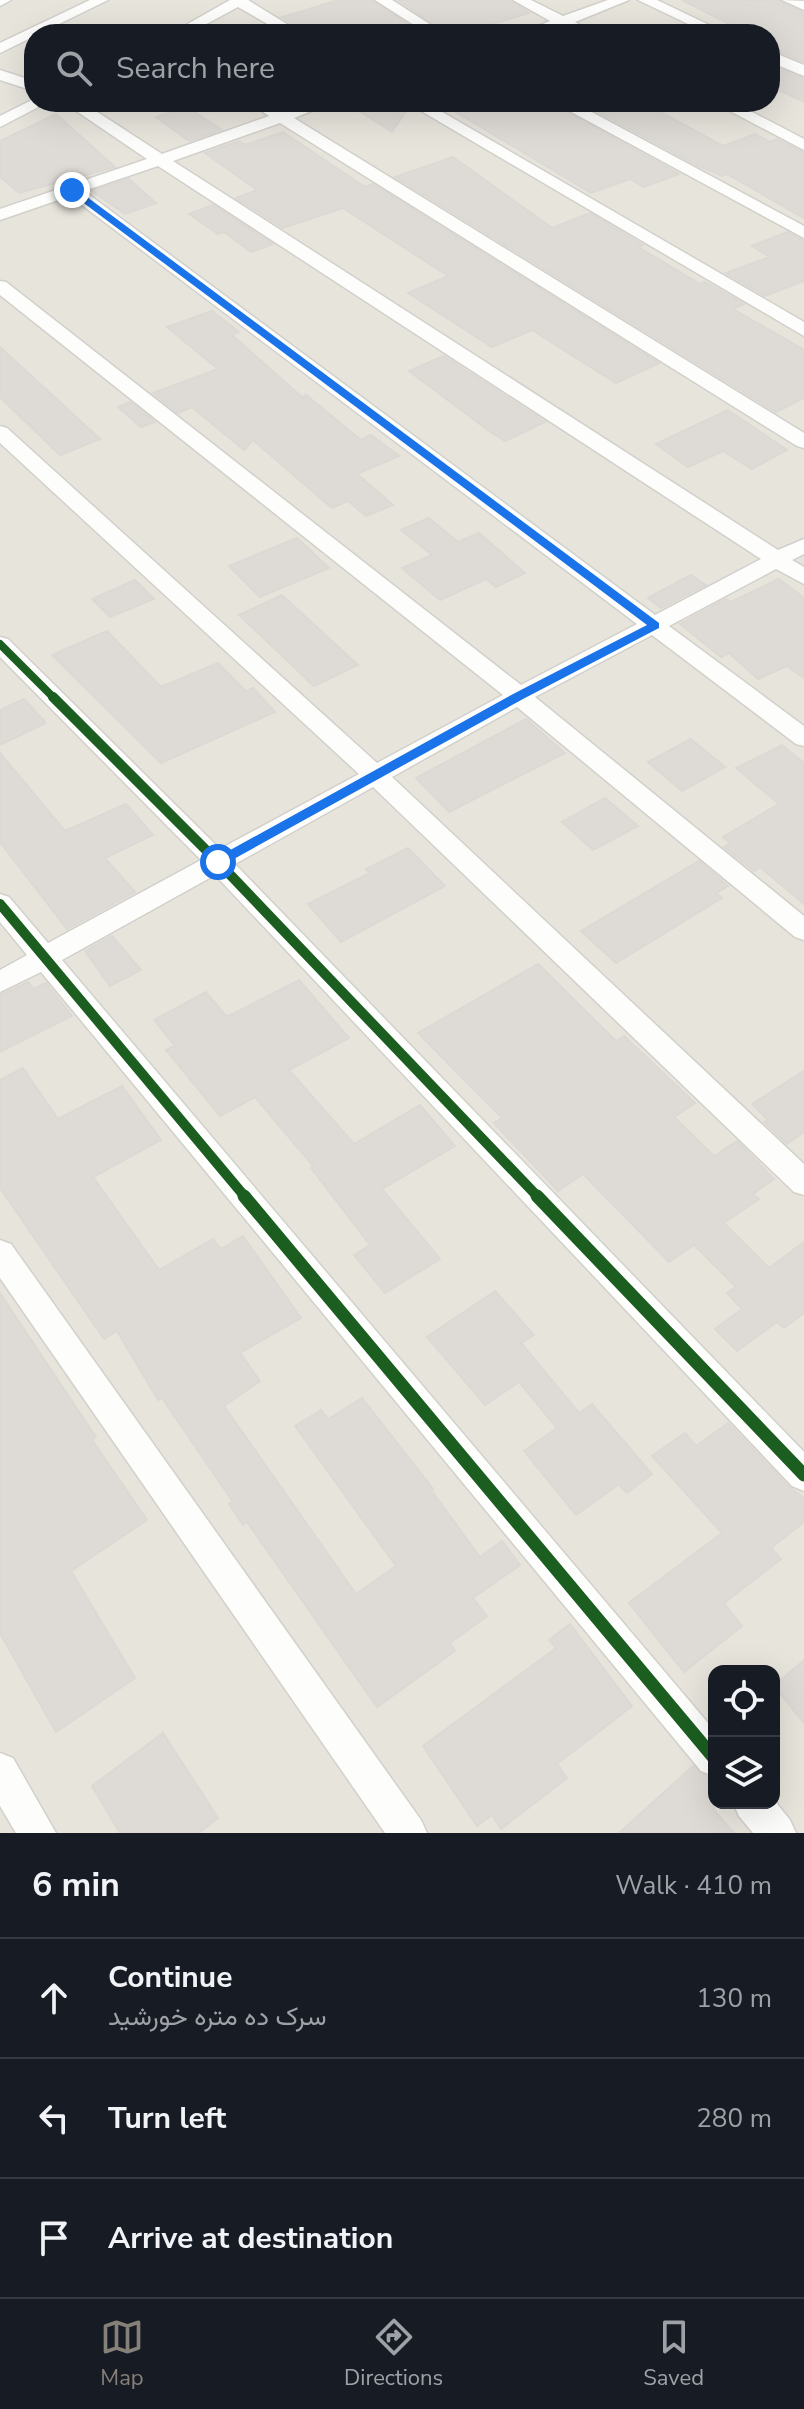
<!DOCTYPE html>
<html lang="en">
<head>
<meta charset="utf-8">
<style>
  :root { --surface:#171b24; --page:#242831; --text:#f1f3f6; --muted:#9ea1a6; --line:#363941; --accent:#868178 }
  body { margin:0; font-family:"Nunito Sans",Vazirmatn,sans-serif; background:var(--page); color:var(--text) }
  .controls { position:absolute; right:24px; bottom:24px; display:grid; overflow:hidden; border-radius:16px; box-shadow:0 8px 32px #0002 }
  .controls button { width:72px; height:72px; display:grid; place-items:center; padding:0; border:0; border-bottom:2px solid var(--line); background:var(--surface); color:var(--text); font:40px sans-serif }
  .stop { position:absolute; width:24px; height:24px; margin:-18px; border:6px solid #1a73e8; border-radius:50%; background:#fff }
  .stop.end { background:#1a73e8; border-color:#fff; box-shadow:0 2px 8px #0008 }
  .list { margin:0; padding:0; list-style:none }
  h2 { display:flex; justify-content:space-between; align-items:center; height:104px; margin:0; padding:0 32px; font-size:34px }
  h2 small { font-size:26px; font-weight:400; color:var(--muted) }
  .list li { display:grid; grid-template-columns:52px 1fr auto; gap:24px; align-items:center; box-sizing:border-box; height:120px; padding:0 32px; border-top:2px solid var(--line) }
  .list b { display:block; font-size:30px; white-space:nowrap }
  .list p { margin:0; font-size:26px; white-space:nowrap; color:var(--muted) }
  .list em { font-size:26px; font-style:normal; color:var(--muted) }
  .icon { flex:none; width:44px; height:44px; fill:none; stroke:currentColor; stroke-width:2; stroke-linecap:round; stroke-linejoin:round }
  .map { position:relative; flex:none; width:804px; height:1833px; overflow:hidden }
  .search { position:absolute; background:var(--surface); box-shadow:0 8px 32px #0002; left:24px; right:24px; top:24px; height:88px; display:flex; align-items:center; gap:20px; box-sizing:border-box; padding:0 28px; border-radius:32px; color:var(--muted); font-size:30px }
  .sheet { height:464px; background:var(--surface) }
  nav { display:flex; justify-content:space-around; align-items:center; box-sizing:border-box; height:112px; border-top:2px solid var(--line); background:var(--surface); font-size:22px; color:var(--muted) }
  nav a { display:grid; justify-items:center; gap:4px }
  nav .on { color:var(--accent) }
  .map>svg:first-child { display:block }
  .residential { fill:#e7e4dc; fill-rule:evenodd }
  .building { fill:#dedbd6; stroke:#dcd9d4; stroke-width:2 }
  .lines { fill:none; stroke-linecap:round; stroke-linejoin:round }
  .street-casing { stroke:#d2d0cb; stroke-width:3 }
  .street { fill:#fdfdfc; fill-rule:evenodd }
  .cycleway-far2-casing { stroke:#fff; stroke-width:12 }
  .cycleway-far1-casing { stroke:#fff; stroke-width:15 }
  .cycleway-casing { stroke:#fff; stroke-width:18 }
  .cycleway-far2 { stroke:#1b5e20; stroke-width:8 }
  .cycleway-far1 { stroke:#1b5e20; stroke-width:10 }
  .cycleway { stroke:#1b5e20; stroke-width:13 }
  .route { fill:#1a73e8 }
</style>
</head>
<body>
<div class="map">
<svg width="804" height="1833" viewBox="0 0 804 1833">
  <rect width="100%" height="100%" fill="#f4f2ee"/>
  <path class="residential" d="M0,0H804V1833H0ZM34,34H770V102H34ZM714,1671H774V1803H714Z"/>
  <g class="building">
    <path d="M339,0H372L422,34H308L282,17Z"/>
    <path d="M398,0H510L529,13L460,34H448Z"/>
    <path d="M682,0H779L804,13V62L770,48V34H749Z"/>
    <path d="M770,65L804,79V102L770,86Z"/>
    <path d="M345,102H403L409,107L392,132Z"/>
    <path d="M439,102H550L679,174L644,187L630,179L591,193Z"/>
    <path d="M616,102H642L723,146L755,134L770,142L777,139L804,153V218L727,174L722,176L699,166L594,110Z"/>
    <path d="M187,107L222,130L189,141L156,117Z"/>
    <path d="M56,114L115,167L19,193L0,177V141Z"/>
    <path d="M283,132L365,187L373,184L659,363L616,383L532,330L492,347L408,293L448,276L343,208L283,228L236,198L257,190L205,153L239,141L245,145Z"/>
    <path d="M453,157L552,228L590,213L643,245L638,247L700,284L705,282L744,304L733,309L804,350V398L776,412L395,177Z"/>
    <path d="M129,179L156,203L125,214L92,191Z"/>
    <path d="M213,205L273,244L251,252L224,232L218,234L189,214Z"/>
    <path d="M787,232L804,241V281L765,296L726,273L770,257L752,246Z"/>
    <path d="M212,311L239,332L232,335L302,397L306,395L361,440L371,435L399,456L357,474L393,505L366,516L348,501L332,508L253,440L244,450L192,407L178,413L153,393L218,369L167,327Z"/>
    <path d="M0,347L100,439L60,455L0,397Z"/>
    <path d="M444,356L545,422L505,441L489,431L409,371Z"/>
    <path d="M130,402L155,422L141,427L118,407Z"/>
    <path d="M728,410L787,450L752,469L723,451L688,467L656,444Z"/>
    <path d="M429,518L458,542L479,533L525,573L496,587L486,579L440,600L402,568L432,555L401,530Z"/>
    <path d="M297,538L329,568L260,597L229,566Z"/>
    <path d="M691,575L706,585L661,608L648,598Z"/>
    <path d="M779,579L804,598V678L787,666L758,679L729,653L721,657L680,624L726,599L731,602Z"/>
    <path d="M135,580L154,599L110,617L92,599Z"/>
    <path d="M282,595L358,665L314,686L239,615Z"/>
    <path d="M107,631L161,687L218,663L246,691L253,688L275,712L161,763L52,655Z"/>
    <path d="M24,699L46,723L0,745V710Z"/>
    <path d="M526,719L565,753L449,812L416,778Z"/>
    <path d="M691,739L725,767L682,791L648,762Z"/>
    <path d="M782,745L804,763V904L760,867L754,871L724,847L730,843L723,837L779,804L736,768Z"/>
    <path d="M0,753L65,831L126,804L153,835L105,858L135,892L67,929L0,842Z"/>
    <path d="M605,798L638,826L593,850L562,822Z"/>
    <path d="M408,848L445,886L341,942L308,904L370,873L366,869Z"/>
    <path d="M699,861L728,886L716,893L722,898L616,963L581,931Z"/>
    <path d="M112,936L141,970L110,986L85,951Z"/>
    <path d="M538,964L616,1041L624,1036L695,1103L674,1117L714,1156L737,1141L774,1179L753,1194L759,1199L724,1223L769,1268L804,1242V1313L784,1328L777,1322L737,1351L715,1329L742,1309L727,1293L736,1287L694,1245L669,1262L583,1174L558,1191L494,1123L502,1118L418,1033Z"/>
    <path d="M299,980L349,1038L289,1070L354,1144L420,1105L455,1146L382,1189L440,1259L385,1293L354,1255L370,1245L311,1168L314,1167L255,1097L220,1116L166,1050L175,1046L154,1020L206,992L226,1016L233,1014Z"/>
    <path d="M28,982L34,989L46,983L72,1016L0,1052V995Z"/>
    <path d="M23,1068L58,1119L122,1086L161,1140L93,1177L159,1270L213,1239L221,1249L243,1236L301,1318L240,1353L260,1381L224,1406L356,1594L396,1566L295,1426L321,1410L328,1419L362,1398L433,1489L431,1490L480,1557L502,1541L520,1565L473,1598L487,1616L450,1643L455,1651L377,1707L247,1522L243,1525L229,1504L233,1502L162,1398L158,1400L117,1331L104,1339L0,1188V1080Z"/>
    <path d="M804,1071V1132L787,1144L764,1122L768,1120L752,1104Z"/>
    <path d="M495,1291L534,1335L521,1343L579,1413L592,1404L652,1474L627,1493L619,1484L576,1515L524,1451L557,1428L519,1382L485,1405L427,1337Z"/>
    <path d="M0,1293L96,1437L92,1440L147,1520L71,1571L135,1678L56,1732L0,1633Z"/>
    <path d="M728,1423L790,1488L804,1498V1522L771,1548L781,1559L724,1603L742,1626L684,1672L629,1603L722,1533L652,1456L685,1433L696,1446Z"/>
    <path d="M570,1624L632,1706L557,1764L567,1778L501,1829L492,1815L477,1826L423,1746L556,1648L549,1640Z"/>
    <path d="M804,1660V1723L774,1686Z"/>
    <path d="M163,1733L218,1818L199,1833H120L92,1786Z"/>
    <path d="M693,1766L714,1783V1810L734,1833H619Z"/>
  </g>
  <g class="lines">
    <defs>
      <g id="street">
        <path d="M0,0H11L0,6Z"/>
        <path d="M90,0H108L0,53V43Z"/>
        <path d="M230,0H248L303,34H285L238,7L188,34H170Z"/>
        <path d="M375,0H392L445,34H428Z"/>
        <path d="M513,0H531L563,16L608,0H629L575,22L595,34H577L561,26L540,34H519L550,21Z"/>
        <path d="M638,0H657L728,34H709Z"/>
        <path d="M782,0L804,1V10Z"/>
        <path d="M770,51L804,65V76L770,62Z"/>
        <path d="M0,70L34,81V91L0,80Z"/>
        <path d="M34,99V102H48L0,127V116Z"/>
        <path d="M63,102H82L162,154L269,116L249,102H268L283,112L311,102H334L294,118L804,433V448L797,446L280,123L173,161L778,550L804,539V554L792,560L804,567V584L776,569L669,626L804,726V746L796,744L652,635L535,697L804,916V940L795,937L517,707L392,777L804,1164V1195L794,1192L373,787L235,864L804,1452V1491L792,1486L215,875L62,960L714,1730V1776L701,1771L41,972L0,992V970L27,955L0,922V894L9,897L48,943L201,860L0,657V637L8,639L220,849L359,774L0,443V426L7,428L377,763L503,695L0,295V281L6,282L521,685L637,624L70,196L0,220V209L147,159ZM158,166L761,559L655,615L84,191Z"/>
        <path d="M406,102H425L804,322V336Z"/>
        <path d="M553,102H573L804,226V238Z"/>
        <path d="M713,102H733L804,139V150Z"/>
        <path d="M0,1240L11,1244L421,1820L427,1833H385L0,1278Z"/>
        <path d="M0,1753L13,1758L56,1833H16L0,1806Z"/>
        <path d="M774,1800L790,1820L796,1833H753L739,1816L733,1803H774Z"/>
      </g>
    </defs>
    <use href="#street" class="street-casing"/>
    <use href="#street" class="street"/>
    <defs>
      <path id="cycleway-far2" d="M0,644L55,699"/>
      <g id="cycleway-far1">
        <path d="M53,697L218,862L539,1198"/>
        <path d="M0,904L246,1198"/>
      </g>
      <g id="cycleway">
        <path d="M244,1196L714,1758"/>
        <path d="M537,1196L804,1475"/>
      </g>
    </defs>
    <use href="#cycleway-far2" class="cycleway-far2-casing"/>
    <use href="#cycleway-far1" class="cycleway-far1-casing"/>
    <use href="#cycleway" class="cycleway-casing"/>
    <use href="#cycleway-far2" class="cycleway-far2"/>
    <use href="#cycleway-far1" class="cycleway-far1"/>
    <use href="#cycleway" class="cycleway"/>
  </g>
  <path class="route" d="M69,188H75L659,623V628L523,699L223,865H214V859L515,693L647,625L69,192Z"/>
</svg>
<div class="controls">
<button><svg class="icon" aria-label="locate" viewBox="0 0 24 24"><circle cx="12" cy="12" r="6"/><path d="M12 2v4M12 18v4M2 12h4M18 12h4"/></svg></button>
<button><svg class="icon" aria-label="layers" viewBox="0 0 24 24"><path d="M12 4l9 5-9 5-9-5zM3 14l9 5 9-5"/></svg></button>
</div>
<div class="stop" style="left:218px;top:862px"></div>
<div class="stop end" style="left:72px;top:190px"></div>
<div class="search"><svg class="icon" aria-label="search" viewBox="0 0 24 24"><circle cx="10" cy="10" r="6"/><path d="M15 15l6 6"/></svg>Search here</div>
</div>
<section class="sheet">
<h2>6 min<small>Walk · 410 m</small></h2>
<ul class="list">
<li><svg class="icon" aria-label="ahead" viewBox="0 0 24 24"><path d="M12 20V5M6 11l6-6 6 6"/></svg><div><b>Continue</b><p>سرک ده متره خورشید</p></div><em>130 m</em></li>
<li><svg class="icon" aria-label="left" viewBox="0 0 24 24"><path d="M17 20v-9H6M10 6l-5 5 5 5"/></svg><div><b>Turn left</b></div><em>280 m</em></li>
<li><svg class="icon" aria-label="arrive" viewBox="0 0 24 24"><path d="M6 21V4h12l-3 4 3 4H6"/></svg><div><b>Arrive at destination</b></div></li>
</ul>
</section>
<nav>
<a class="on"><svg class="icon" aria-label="map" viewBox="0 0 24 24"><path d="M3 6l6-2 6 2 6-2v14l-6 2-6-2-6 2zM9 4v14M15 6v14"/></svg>Map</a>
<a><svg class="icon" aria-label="directions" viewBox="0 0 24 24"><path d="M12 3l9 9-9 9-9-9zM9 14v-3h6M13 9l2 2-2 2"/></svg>Directions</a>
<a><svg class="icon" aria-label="saved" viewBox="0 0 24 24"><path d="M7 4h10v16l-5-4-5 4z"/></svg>Saved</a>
</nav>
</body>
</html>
